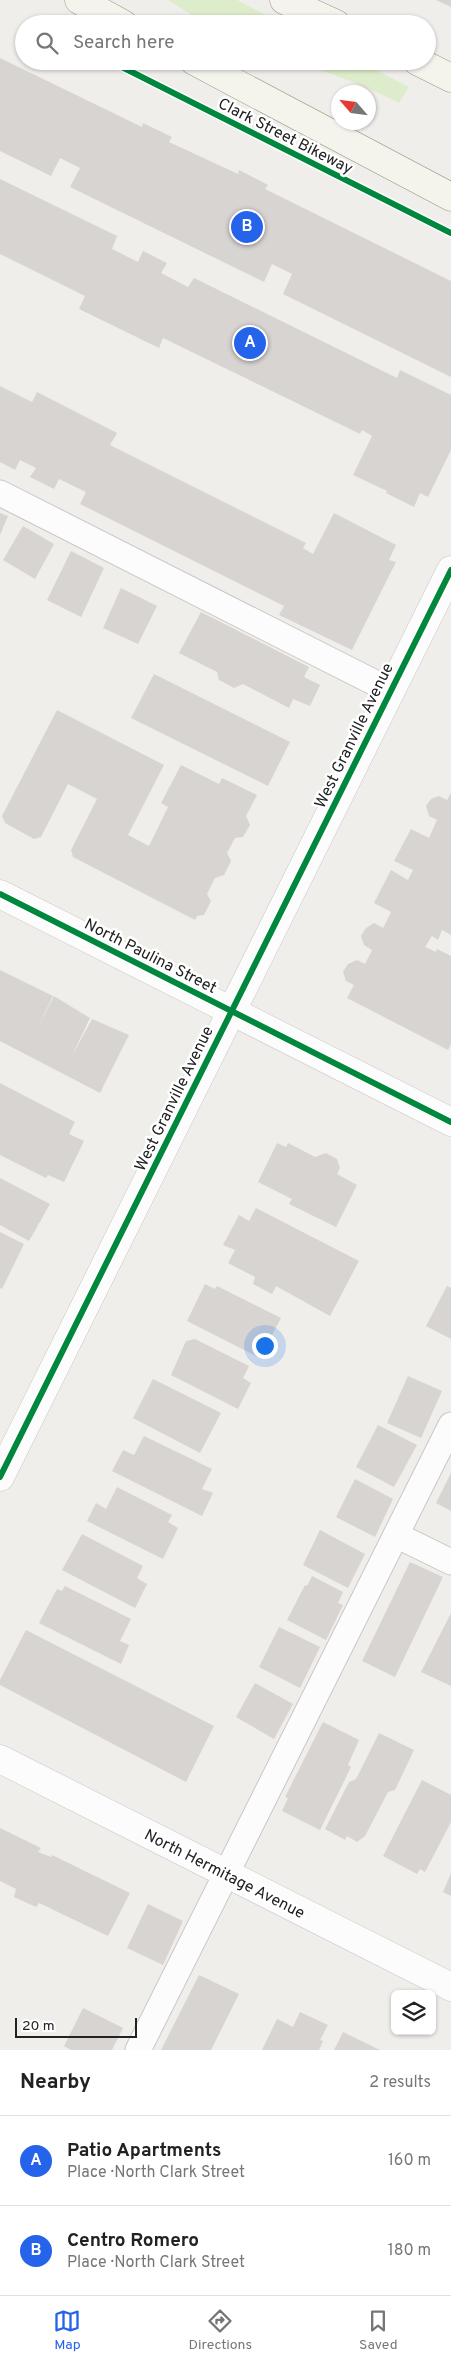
<!DOCTYPE html>
<html lang="en">
<head>
<meta charset="utf-8">
<style>
  :root { --surface:#fff; --page:#f6f6f6; --text:#222; --muted:#767676; --line:#e0e0e0; --accent:#2563eb }
  body { margin:0; font-family:Overpass,sans-serif; background:var(--page); color:var(--text) }
  .controls { position:absolute; right:15px; bottom:15px; display:grid; overflow:hidden; border-radius:8px; box-shadow:0 1px 4px #0004 }
  .controls button { width:45px; height:45px; display:grid; place-items:center; padding:0; border:0; border-bottom:1px solid var(--line); background:var(--surface); color:var(--text); font:25px sans-serif }
  .compass { position:absolute; left:331px; top:85px; width:45px; height:45px; border-radius:50%; background:var(--surface); box-shadow:0 1px 4px #0004; rotate:298deg }
  .scale { position:absolute; left:15px; bottom:12px; width:122px; box-sizing:border-box; padding-left:5px; border:2px solid #222; border-top:0; font-size:14px; line-height:18px; white-space:nowrap; color:#222; -webkit-text-stroke:4px #fff; paint-order:stroke }
  .you { position:absolute; left:264px; top:1345px; width:18px; height:18px; margin:-12px; border:4px solid #fff; border-radius:50%; background:#1a73e8; box-shadow:0 0 0 8px #1a73e833 }
  .badge { display:grid; place-items:center; width:32px; height:32px; border-radius:50%; background:var(--accent); color:#fff; font-size:16px; font-weight:700 }
  .pin { position:absolute; translate:-50% -50%; border:2px solid #fff; box-shadow:0 1px 5px #0006 }
  .list { margin:0; padding:0; list-style:none }
  h2 { display:flex; justify-content:space-between; align-items:center; height:65px; margin:0; padding:0 20px; font-size:21px }
  h2 small { font-size:16px; font-weight:400; color:var(--muted) }
  .list li { display:grid; grid-template-columns:32px 1fr auto; gap:15px; align-items:center; box-sizing:border-box; height:90px; padding:0 20px; border-top:1px solid var(--line) }
  .list b { display:block; font-size:19px; white-space:nowrap }
  .list p { margin:0; font-size:16px; white-space:nowrap; color:var(--muted) }
  .list em { font-size:16px; font-style:normal; color:var(--muted) }
  .icon { flex:none; width:28px; height:28px; fill:none; stroke:currentColor; stroke-width:2; stroke-linecap:round; stroke-linejoin:round }
  .map { position:relative; flex:none; width:451px; height:2050px; overflow:hidden }
  .search { position:absolute; background:var(--surface); box-shadow:0 1px 4px #0004; left:15px; right:15px; top:15px; height:55px; display:flex; align-items:center; gap:12px; box-sizing:border-box; padding:0 18px; border-radius:28px; color:var(--muted); font-size:19px }
  .sheet { height:245px; background:var(--surface) }
  nav { display:flex; justify-content:space-around; align-items:center; box-sizing:border-box; height:70px; border-top:1px solid var(--line); background:var(--surface); font-size:14px; color:var(--muted) }
  nav a { display:grid; justify-items:center; gap:2px }
  nav .on { color:var(--accent) }
  .map>svg:first-child { display:block }
  .grass { fill:#ddeccb }
  .building { fill:#d7d4d2 }
  .lines { fill:none; stroke-linecap:round; stroke-linejoin:round }
  .lane-casing { stroke:#c9c8c7; stroke-width:27 }
  .street-casing { stroke:#c9c8c7; stroke-width:29 }
  .secondary-casing { stroke:#999a82; stroke-width:29 }
  .lane { stroke:#fdfcfc; stroke-width:25 }
  .street { stroke:#fdfcfc; stroke-width:28 }
  .secondary { stroke:#f4f4ed; stroke-width:28 }
  .cycleway-casing { stroke:#fff; stroke-width:9 }
  .cycleway { stroke:#00873e; stroke-width:6 }
  .labels { text-anchor:middle; stroke-width:5; stroke-linejoin:round; paint-order:stroke }
  .street-label { font-size:16px; fill:#222; stroke:#fff }
</style>
</head>
<body>
<div class="map">
<svg width="451" height="2050" viewBox="0 0 451 2050">
  <rect width="100%" height="100%" fill="#f0eeeb"/>
  <g class="grass">
    <path d="M168,0H237L284,24H206Z"/>
    <path d="M297,61H358L409,87L399,103L368,88Z"/>
  </g>
  <g class="building">
    <path d="M436,0H451V7Z"/>
    <path d="M0,58L142,127L143,123L172,137L169,142L238,174L239,170L268,185L265,189L451,281V377L283,294L292,274L272,264L264,282L70,187L80,168L60,158L51,176L0,151Z"/>
    <path d="M0,179L117,236L112,249L138,262L143,251L167,263L161,273L188,287L194,278L397,378L400,370L451,395V450L428,497L420,493L414,507L386,493L387,491L353,475L372,436L362,430L360,434L163,338L159,348L79,309L85,296L0,254Z"/>
    <path d="M0,386L32,402L37,392L117,433L110,445L306,543L303,548L313,554L334,513L396,545L389,560L396,562L352,650L279,615L284,606L80,504L86,492L59,479L54,489L30,477L36,468L20,460L15,470L0,462Z"/>
    <path d="M0,513L8,516L0,535Z"/>
    <path d="M23,526L54,544L35,579L3,560Z"/>
    <path d="M71,551L104,568L81,617L47,600Z"/>
    <path d="M121,588L157,606L138,644L103,628Z"/>
    <path d="M201,612L309,667L304,677L320,685L310,706L293,699L289,708L243,684L234,688L219,680L217,672L179,653Z"/>
    <path d="M154,674L290,742L268,786L131,718Z"/>
    <path d="M57,710L164,765L128,835L149,846L168,807L161,803L181,765L219,784L222,778L257,795L246,816L250,825L243,837L235,838L227,853L231,861L224,875L215,878L207,894L211,901L204,915L197,916L195,920L73,857L71,850L97,799L68,784L41,837L34,839L5,823L2,816Z"/>
    <path d="M451,793V935L442,930L438,940L432,936L425,947L436,952L437,949L451,956V1044L448,1050L347,998L354,985L346,981L343,972L348,964L357,960L365,964L372,950L364,945L361,936L366,928L374,923L383,928L391,912L374,903L391,870L408,880L413,870L394,861L411,829L429,838L437,820L429,816L426,806L431,799L439,796L447,800Z"/>
    <path d="M0,970L53,996L38,1027L54,996L90,1018L71,1058L92,1019L129,1035L100,1093L0,1041Z"/>
    <path d="M0,1083L75,1122L69,1134L84,1141L64,1182L48,1175L46,1178L0,1155Z"/>
    <path d="M277,1143L286,1147L288,1143L315,1157L326,1153L337,1159L340,1168L337,1174L357,1185L336,1227L289,1204L292,1199L258,1182Z"/>
    <path d="M0,1178L50,1204L29,1241L0,1225Z"/>
    <path d="M256,1208L359,1261L330,1316L276,1286L272,1294L253,1284L255,1277L228,1263L235,1250L223,1245L239,1215L249,1221Z"/>
    <path d="M0,1232L24,1244L2,1289L0,1288Z"/>
    <path d="M205,1284L215,1289L217,1286L281,1318L260,1358L187,1321Z"/>
    <path d="M447,1286L451,1288V1339L426,1326Z"/>
    <path d="M195,1339L249,1366L243,1378L251,1383L238,1409L171,1375L186,1341Z"/>
    <path d="M408,1376L442,1391L421,1438L387,1423Z"/>
    <path d="M153,1379L221,1413L200,1453L133,1418Z"/>
    <path d="M378,1425L417,1445L394,1487L356,1467Z"/>
    <path d="M144,1436L212,1469L202,1489L213,1493L202,1516L112,1471L123,1450L134,1455Z"/>
    <path d="M451,1473V1511L436,1503Z"/>
    <path d="M355,1479L393,1499L375,1537L336,1517Z"/>
    <path d="M117,1487L172,1515L168,1522L178,1528L163,1559L87,1521L96,1503L106,1509Z"/>
    <path d="M320,1530L365,1554L348,1588L303,1565Z"/>
    <path d="M82,1534L143,1566L137,1578L147,1584L135,1608L62,1570Z"/>
    <path d="M410,1562L443,1577L395,1677L362,1661Z"/>
    <path d="M312,1576L343,1592L338,1603L343,1605L326,1640L287,1620L305,1585L307,1586Z"/>
    <path d="M65,1586L131,1619L120,1641L129,1645L121,1664L39,1623L57,1589L62,1591Z"/>
    <path d="M451,1613V1686L421,1672Z"/>
    <path d="M279,1627L320,1647L300,1688L259,1667Z"/>
    <path d="M26,1630L214,1726L186,1782L0,1685V1680Z"/>
    <path d="M255,1683L293,1704L274,1739L236,1717Z"/>
    <path d="M323,1722L359,1740L348,1765L351,1767L320,1830L282,1811L288,1798L285,1797Z"/>
    <path d="M379,1733L414,1750L395,1790L388,1792L365,1836L357,1842L347,1836L345,1840L325,1829L349,1782L356,1779Z"/>
    <path d="M422,1780L451,1795V1822L425,1872L420,1869L417,1874L383,1856Z"/>
    <path d="M0,1828L41,1848L38,1852L51,1857L52,1855L130,1893L108,1936L39,1903L36,1907L14,1897L16,1889L0,1881Z"/>
    <path d="M451,1873V1896L443,1892Z"/>
    <path d="M148,1904L183,1921L163,1965L127,1948Z"/>
    <path d="M199,1975L239,1994L211,2050H161Z"/>
    <path d="M83,2008L123,2028L112,2050H71L64,2046Z"/>
    <path d="M300,2012L328,2025L320,2040L323,2041L319,2050H262L277,2019L293,2027Z"/>
    <path d="M343,2032L380,2050H334Z"/>
  </g>
  <g class="lines">
    <defs>
      <g id="lane">
        <path d="M0,493L391,691"/>
        <path d="M396,1535L451,1562"/>
        <path d="M138,2050L451,1425"/>
      </g>
      <g id="street">
        <path d="M0,894L451,1122"/>
        <path d="M0,1477L451,570"/>
        <path d="M0,1759L451,1987"/>
      </g>
      <g id="secondary">
        <path d="M79,0L123,24"/>
        <path d="M284,0L336,24"/>
        <path d="M194,61L451,197"/>
        <path d="M417,61L451,78"/>
      </g>
    </defs>
    <use href="#lane" class="lane-casing"/>
    <use href="#street" class="street-casing"/>
    <use href="#secondary" class="secondary-casing"/>
    <use href="#lane" class="lane"/>
    <use href="#street" class="street"/>
    <use href="#secondary" class="secondary"/>
    <defs>
      <g id="cycleway">
        <path d="M110,61L451,233"/>
        <path d="M0,894L451,1122"/>
        <path d="M0,1477L451,570"/>
      </g>
    </defs>
    <use href="#cycleway" class="cycleway-casing"/>
    <use href="#cycleway" class="cycleway"/>
  </g>
  <g class="labels">
    <g class="street-label">
      <text transform="translate(286 135) rotate(27)" y="6">Clark Street Bikeway</text>
      <text transform="translate(353 735) rotate(-64)" y="6">West Granville Avenue</text>
      <text transform="translate(151 955) rotate(27)" y="6">North Paulina Street</text>
      <text transform="translate(173 1098) rotate(-64)" y="6">West Granville Avenue</text>
      <text transform="translate(225 1873) rotate(27)" y="6">North Hermitage Avenue</text>
    </g>
  </g>
</svg>
<div class="controls">
<button><svg class="icon" aria-label="layers" viewBox="0 0 24 24"><path d="M12 4l9 5-9 5-9-5zM3 14l9 5 9-5"/></svg></button>
</div>
<svg class="compass" viewBox="-18 -18 36 36"><path d="M0-13l5 13h-10z" fill="#e53935"/><path d="M0 13l5-13h-10z" fill="#767676"/></svg>
<div class="scale">20 m</div>
<div class="you"></div>
<div class="pin badge" style="left:250px;top:343px">A</div>
<div class="pin badge" style="left:247px;top:227px">B</div>
<div class="search"><svg class="icon" aria-label="search" viewBox="0 0 24 24"><circle cx="10" cy="10" r="6"/><path d="M15 15l6 6"/></svg>Search here</div>
</div>
<section class="sheet">
<h2>Nearby<small>2 results</small></h2>
<ul class="list">
<li><span class="badge">A</span><div><b>Patio Apartments</b><p>Place · North Clark Street</p></div><em>160 m</em></li>
<li><span class="badge">B</span><div><b>Centro Romero</b><p>Place · North Clark Street</p></div><em>180 m</em></li>
</ul>
</section>
<nav>
<a class="on"><svg class="icon" aria-label="map" viewBox="0 0 24 24"><path d="M3 6l6-2 6 2 6-2v14l-6 2-6-2-6 2zM9 4v14M15 6v14"/></svg>Map</a>
<a><svg class="icon" aria-label="directions" viewBox="0 0 24 24"><path d="M12 3l9 9-9 9-9-9zM9 14v-3h6M13 9l2 2-2 2"/></svg>Directions</a>
<a><svg class="icon" aria-label="saved" viewBox="0 0 24 24"><path d="M7 4h10v16l-5-4-5 4z"/></svg>Saved</a>
</nav>
</body>
</html>
